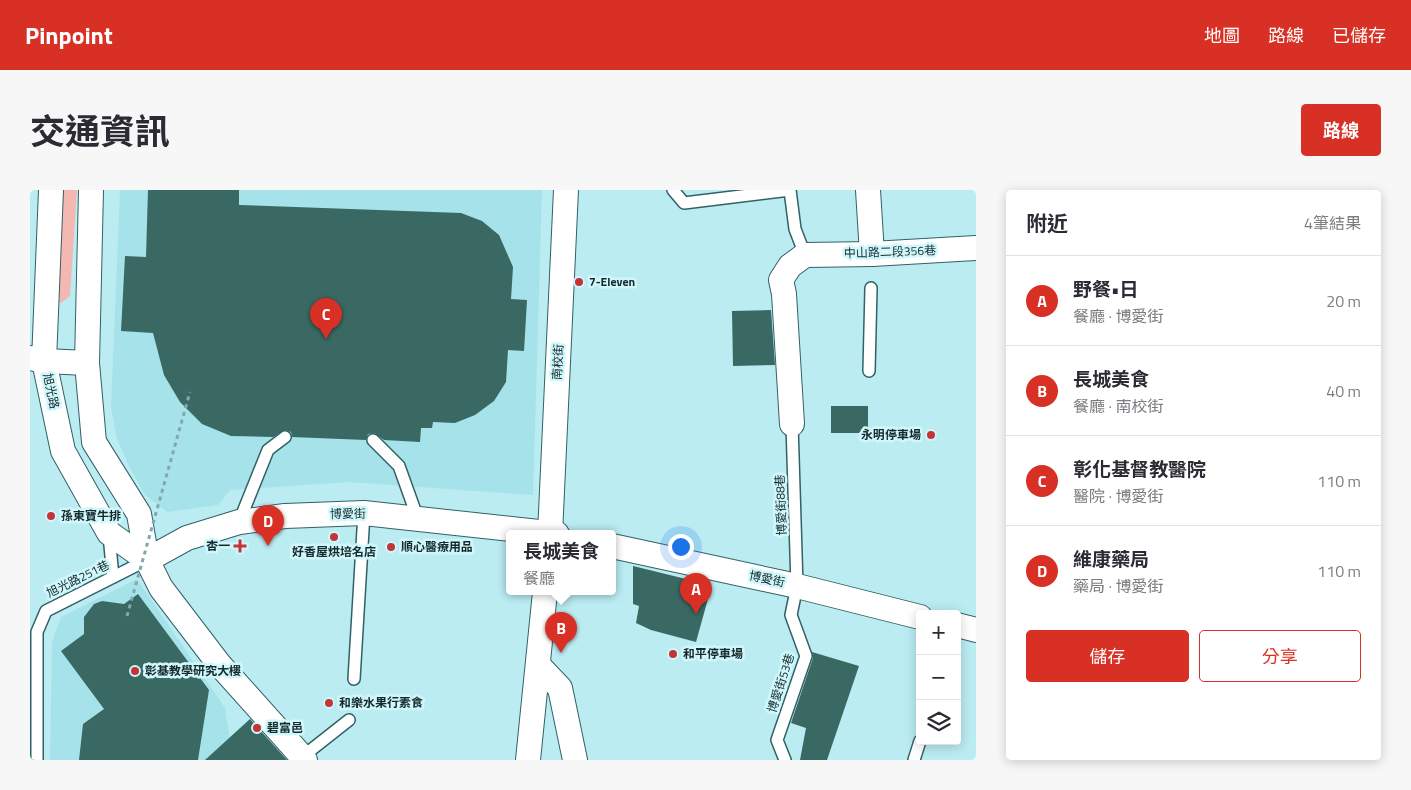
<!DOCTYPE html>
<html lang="zh-TW">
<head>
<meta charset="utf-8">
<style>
  :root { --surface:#fff; --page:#f7f7f7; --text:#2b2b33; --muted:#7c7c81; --line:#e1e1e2; --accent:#d93025 }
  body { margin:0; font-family:"Titillium Web","Noto Sans TC",sans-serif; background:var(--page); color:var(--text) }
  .controls { position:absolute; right:15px; bottom:15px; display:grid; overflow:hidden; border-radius:5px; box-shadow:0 2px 12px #0003 }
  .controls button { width:45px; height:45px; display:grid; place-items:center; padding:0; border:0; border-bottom:1px solid var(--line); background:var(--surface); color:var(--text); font:25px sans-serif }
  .you { position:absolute; left:650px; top:356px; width:18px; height:18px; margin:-12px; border:4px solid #fff; border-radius:50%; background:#1a73e8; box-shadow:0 0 0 8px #1a73e833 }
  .badge { display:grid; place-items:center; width:32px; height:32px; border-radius:50%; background:var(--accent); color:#fff; font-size:16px; font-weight:700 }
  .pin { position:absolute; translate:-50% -41px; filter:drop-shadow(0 1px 2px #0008) }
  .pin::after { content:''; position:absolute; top:26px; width:18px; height:15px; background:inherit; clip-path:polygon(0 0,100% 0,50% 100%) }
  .popup { position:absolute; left:476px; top:340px; width:110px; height:65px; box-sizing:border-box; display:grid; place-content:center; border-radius:5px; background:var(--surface); filter:drop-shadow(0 1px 4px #0005); font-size:16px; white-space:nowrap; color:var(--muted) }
  .popup b { font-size:19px; color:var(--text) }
  .popup::after { content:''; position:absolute; left:50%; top:100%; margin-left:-10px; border:10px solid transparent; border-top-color:var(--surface) }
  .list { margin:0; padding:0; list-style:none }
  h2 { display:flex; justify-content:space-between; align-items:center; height:65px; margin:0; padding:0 20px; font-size:21px }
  h2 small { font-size:16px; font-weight:400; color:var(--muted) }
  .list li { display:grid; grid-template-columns:32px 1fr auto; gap:15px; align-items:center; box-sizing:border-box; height:90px; padding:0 20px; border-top:1px solid var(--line) }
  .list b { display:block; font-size:19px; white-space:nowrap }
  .list p { margin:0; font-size:16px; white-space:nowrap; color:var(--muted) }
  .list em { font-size:16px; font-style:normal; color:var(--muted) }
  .actions { display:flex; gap:10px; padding:15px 20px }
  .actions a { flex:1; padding:11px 0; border:1px solid var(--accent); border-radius:5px; text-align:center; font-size:18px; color:var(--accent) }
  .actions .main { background:var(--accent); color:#fff }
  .icon { flex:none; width:28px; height:28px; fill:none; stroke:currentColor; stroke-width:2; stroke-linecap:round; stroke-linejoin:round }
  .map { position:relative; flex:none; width:946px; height:570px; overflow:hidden; border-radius:5px }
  header { display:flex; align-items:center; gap:30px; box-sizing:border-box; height:70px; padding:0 25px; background:var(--accent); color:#fff }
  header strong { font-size:24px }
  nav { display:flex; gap:28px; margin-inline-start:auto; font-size:18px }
  .intro { display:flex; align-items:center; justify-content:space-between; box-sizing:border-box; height:120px; padding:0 30px }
  h1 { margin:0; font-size:35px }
  .button { padding:12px 22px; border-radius:5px; background:var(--accent); color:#fff; font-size:18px; font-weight:700 }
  main { display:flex; gap:30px; padding:0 30px }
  aside { flex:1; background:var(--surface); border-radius:5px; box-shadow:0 2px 12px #0003 }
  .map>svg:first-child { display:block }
  .built { fill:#a6e2e9 }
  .green { fill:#f5b7b2 }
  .building { fill:#3a6862 }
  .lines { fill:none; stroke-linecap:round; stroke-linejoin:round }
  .service-casing { stroke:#326166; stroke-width:14 }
  .minor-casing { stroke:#326166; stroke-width:26 }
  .service { stroke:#fff; stroke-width:11 }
  .minor { stroke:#fff; stroke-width:24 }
  .path-bridge { stroke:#81a8ad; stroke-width:3; stroke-dasharray:4 4; stroke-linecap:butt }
  .poi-dot { fill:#c33436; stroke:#d0f8fc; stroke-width:2 }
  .labels { text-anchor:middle; stroke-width:5; stroke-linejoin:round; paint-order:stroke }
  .street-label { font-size:12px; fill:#16292b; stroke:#d0f8fc }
  .poi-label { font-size:12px; font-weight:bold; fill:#16292b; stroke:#d0f8fc; text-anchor:start }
</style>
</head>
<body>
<header>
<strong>Pinpoint</strong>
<nav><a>地圖</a><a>路線</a><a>已儲存</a></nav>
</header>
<div class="intro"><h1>交通資訊</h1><a class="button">路線</a></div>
<main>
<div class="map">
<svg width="946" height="570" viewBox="0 0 946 570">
  <rect width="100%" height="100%" fill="#baecf2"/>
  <g class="built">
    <path d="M90,0H512L503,305L319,292L200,300L188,315L137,322L115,305L99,276L87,249L81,217Z"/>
    <path d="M107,389L195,518L203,570H20L22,452L31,427Z"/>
  </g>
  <path class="green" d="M31,0H47L40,106L31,113L26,110Z"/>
  <g class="building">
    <path d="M118,0H209V15L431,23L452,31L469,45L483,77L481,109L497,110L494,161L478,160L476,192L464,211L445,225L425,233L403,232L402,238H391L390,252L354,250L344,243L338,244L336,250L262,247L261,242L255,240L243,247L201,246L172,234L150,212L134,185L123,143L91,141L95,66L116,67Z"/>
    <path d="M741,120L745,175L703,176L702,121Z"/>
    <rect x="801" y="216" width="37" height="27"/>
    <path d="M603,376L656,389L681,398L666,452L621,440L606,433L609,416L603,414Z"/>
    <path d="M108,404L179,500L168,570H49L53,534L74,519L31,461L54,444V427L64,414L72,411L94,414Z"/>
    <path d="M782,462L829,476L797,570H770L776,538L761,533L783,468Z"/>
    <path d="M220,529L257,570H175Z"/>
  </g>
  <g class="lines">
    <defs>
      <g id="service">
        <path d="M643,0L654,13L760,0L765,39L775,65"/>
        <path d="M839,181L841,98"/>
        <path d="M343,250L369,276L388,329"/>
        <path d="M209,332L238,260L255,247"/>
        <path d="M79,345L83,387"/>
        <path d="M324,489L334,323"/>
        <path d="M272,567L319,530"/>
        <path d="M7,570V442L16,421L117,370"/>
        <path d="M755,570L747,550L776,466L761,425L767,396L762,234"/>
        <path d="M884,570L890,551"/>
      </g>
      <g id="minor">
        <path d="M21,0L14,171L33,261L79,343L117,370"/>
        <path d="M61,0L57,173L64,252L109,324L117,370L131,398L189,474L275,570"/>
        <path d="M838,0L842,64"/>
        <path d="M0,168L14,171L57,173"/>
        <path d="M762,234L754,104L751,90L760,76L775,65L842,64L946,58"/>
        <path d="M520,344L536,0"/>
        <path d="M582,356L767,396L890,427"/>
        <path d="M117,370L157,348L209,332L255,326L334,323L527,344"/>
        <path d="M927,435L946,440"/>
        <path d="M509,476L530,498L545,570"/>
        <path d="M498,570L515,402"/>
      </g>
    </defs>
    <use href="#service" class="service-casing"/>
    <use href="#minor" class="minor-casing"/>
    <use href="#service" class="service"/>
    <use href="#minor" class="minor"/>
    <path class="path-bridge" d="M97,426L160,202"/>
  </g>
  <g class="poi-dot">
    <circle cx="549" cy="92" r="5"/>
    <circle cx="901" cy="245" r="5"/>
    <circle cx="21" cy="326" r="5"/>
    <circle cx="304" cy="347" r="5"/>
    <path d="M207.5 348.5h5v5h5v5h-5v5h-5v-5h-5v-5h5z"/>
    <circle cx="361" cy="357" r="5"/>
    <circle cx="643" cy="464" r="5"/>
    <circle cx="105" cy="481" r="5"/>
    <circle cx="299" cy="513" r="5"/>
    <circle cx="227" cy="538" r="5"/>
  </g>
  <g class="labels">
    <g class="street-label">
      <text transform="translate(860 62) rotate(-2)" y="4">中山路二段356巷</text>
      <text transform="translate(528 172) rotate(-87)" y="4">南校街</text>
      <text transform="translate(21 201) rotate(78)" y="4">旭光路</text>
      <text transform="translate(751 315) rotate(-92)" y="4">博愛街88巷</text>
      <text transform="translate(318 324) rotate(-1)" y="4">博愛街</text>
      <text transform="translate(48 389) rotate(-26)" y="4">旭光路251巷</text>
      <text transform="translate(737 389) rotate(12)" y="4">博愛街</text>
      <text transform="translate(751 493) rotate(-72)" y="4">博愛街53巷</text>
    </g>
    <g class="poi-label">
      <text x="559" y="96">7-Eleven</text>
      <text x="891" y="249" text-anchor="end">永明停車場</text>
      <text x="31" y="330">孫東寶牛排</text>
      <text x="200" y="360" text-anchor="end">杏一</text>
      <text x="371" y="361">順心醫療用品</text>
      <text x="304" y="366" text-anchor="middle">好香屋烘培名店</text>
      <text x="653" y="468">和平停車場</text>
      <text x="115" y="485">彰基教學研究大樓</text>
      <text x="309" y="517">和樂水果行素食</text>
      <text x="237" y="542">碧富邑</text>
    </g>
  </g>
</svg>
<div class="controls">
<button>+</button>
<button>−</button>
<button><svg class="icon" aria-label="layers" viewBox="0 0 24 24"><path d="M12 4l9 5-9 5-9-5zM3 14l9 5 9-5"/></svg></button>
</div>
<div class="you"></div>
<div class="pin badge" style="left:666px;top:424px">A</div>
<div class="pin badge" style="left:531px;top:463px">B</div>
<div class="popup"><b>長城美食</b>餐廳</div>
<div class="pin badge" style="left:296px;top:149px">C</div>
<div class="pin badge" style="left:238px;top:356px">D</div>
</div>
<aside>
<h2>附近<small>4筆結果</small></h2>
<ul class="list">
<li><span class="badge">A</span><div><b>野餐•日</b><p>餐廳 · 博愛街</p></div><em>20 m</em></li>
<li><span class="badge">B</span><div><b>長城美食</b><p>餐廳 · 南校街</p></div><em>40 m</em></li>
<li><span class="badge">C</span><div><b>彰化基督教醫院</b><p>醫院 · 博愛街</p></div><em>110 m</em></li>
<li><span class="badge">D</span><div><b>維康藥局</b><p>藥局 · 博愛街</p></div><em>110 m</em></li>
</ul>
<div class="actions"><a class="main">儲存</a><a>分享</a></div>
</aside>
</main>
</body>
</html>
